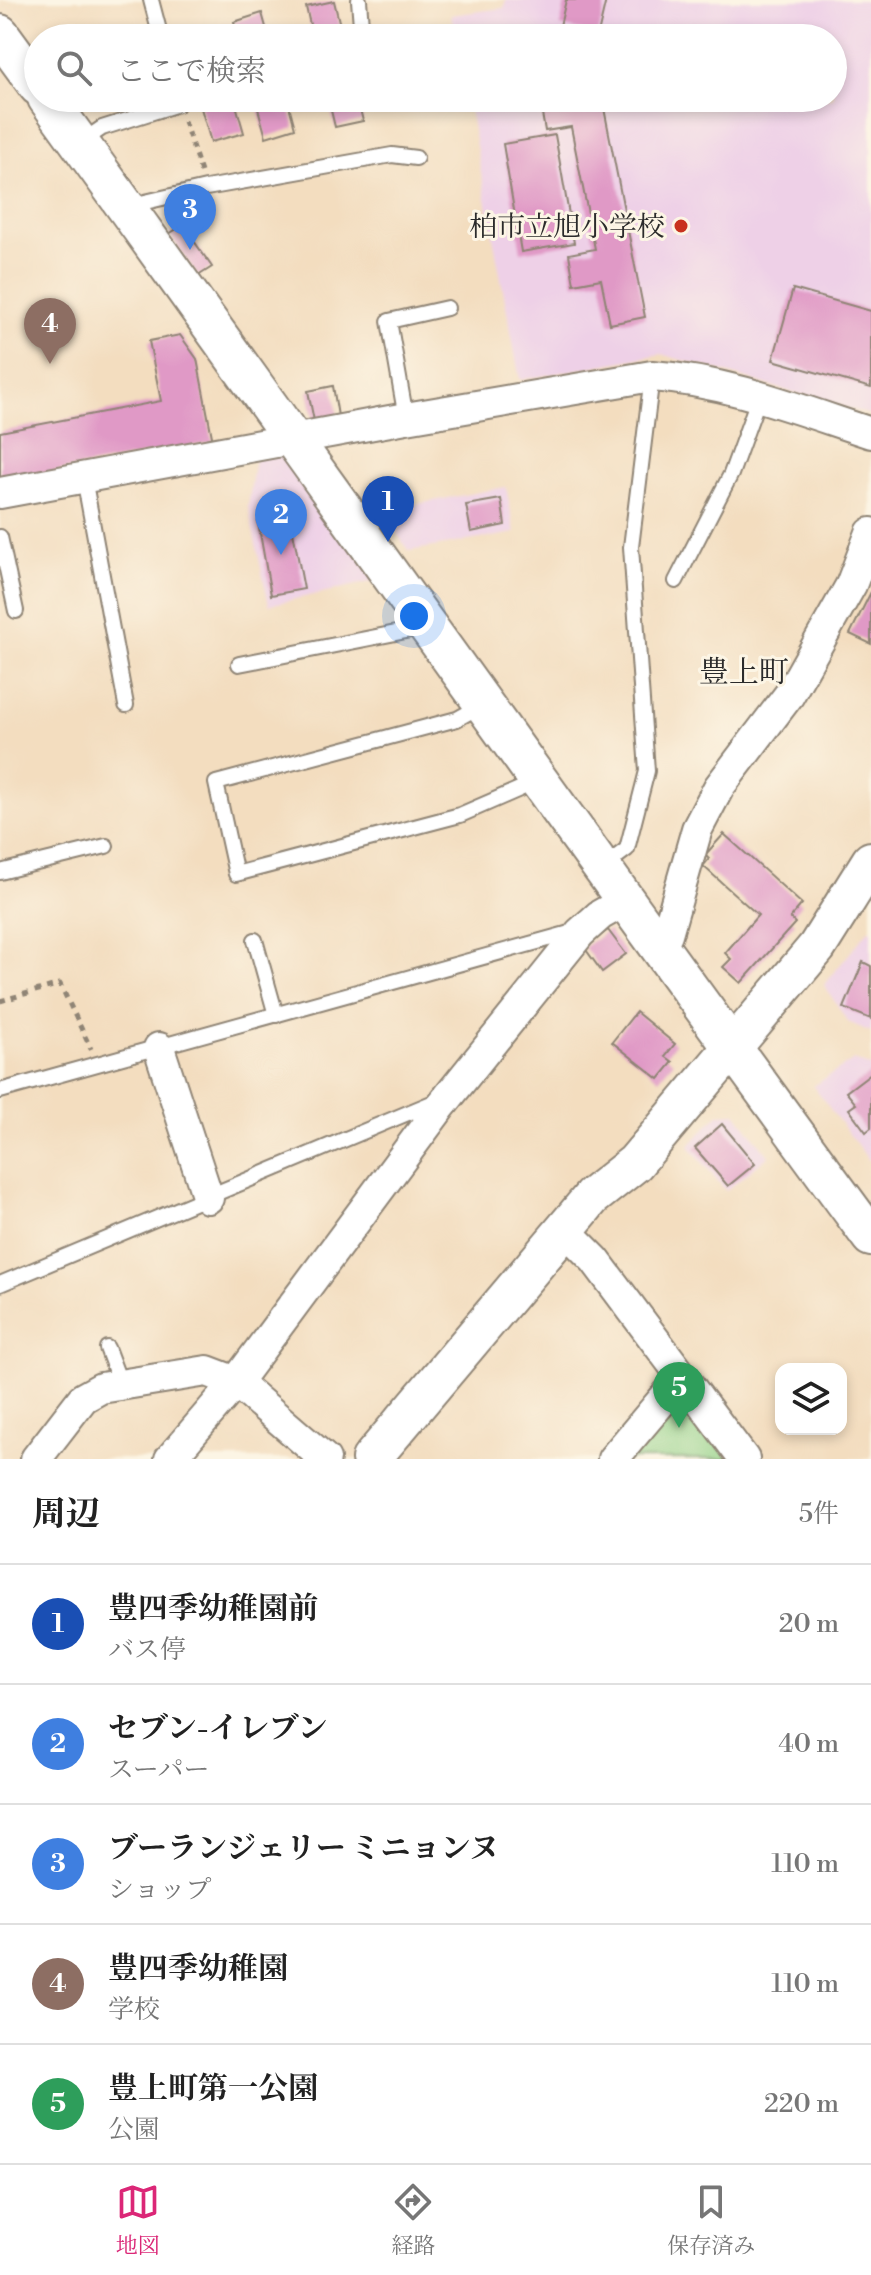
<!DOCTYPE html>
<html lang="ja">
<head>
<meta charset="utf-8">
<style>
  :root { --surface:#fff; --page:#f2f2f2; --text:#222; --muted:#767676; --line:#e0e0e0; --accent:#db2777 }
  body { margin:0; font-family:"Libre Bodoni","Noto Serif JP",serif; background:var(--page); color:var(--text) }
  .controls { position:absolute; right:24px; bottom:24px; display:grid; overflow:hidden; border-radius:16px; box-shadow:0 4px 12px #0003 }
  .controls button { width:72px; height:72px; display:grid; place-items:center; padding:0; border:0; border-bottom:2px solid var(--line); background:var(--surface); color:var(--text); font:40px sans-serif }
  .you { position:absolute; left:414px; top:616px; width:28px; height:28px; margin:-20px; border:6px solid #fff; border-radius:50%; background:#1a73e8; box-shadow:0 0 0 12px #1a73e833 }
  .badge { display:grid; place-items:center; width:52px; height:52px; border-radius:50%; background:var(--accent); color:#fff; font-size:26px; font-weight:700 }
  .pin { position:absolute; translate:-50% -66px; filter:drop-shadow(0 2px 4px #0008) }
  .pin::after { content:''; position:absolute; top:42px; width:28px; height:24px; background:inherit; clip-path:polygon(0 0,100% 0,50% 100%) }
  .list { margin:0; padding:0; list-style:none }
  h2 { display:flex; justify-content:space-between; align-items:center; height:104px; margin:0; padding:0 32px; font-size:34px }
  h2 small { font-size:26px; font-weight:400; color:var(--muted) }
  .list li { display:grid; grid-template-columns:52px 1fr auto; gap:24px; align-items:center; box-sizing:border-box; height:120px; padding:0 32px; border-top:2px solid var(--line) }
  .list b { display:block; font-size:30px; white-space:nowrap }
  .list p { margin:0; font-size:26px; white-space:nowrap; color:var(--muted) }
  .list em { font-size:26px; font-style:normal; color:var(--muted) }
  .icon { flex:none; width:44px; height:44px; fill:none; stroke:currentColor; stroke-width:2; stroke-linecap:round; stroke-linejoin:round }
  .map { position:relative; flex:none; width:871px; height:1459px; overflow:hidden }
  .search { position:absolute; background:var(--surface); box-shadow:0 4px 12px #0003; left:24px; right:24px; top:24px; height:88px; display:flex; align-items:center; gap:20px; box-sizing:border-box; padding:0 28px; border-radius:44px; color:var(--muted); font-size:30px }
  .sheet { height:704px; background:var(--surface) }
  nav { display:flex; justify-content:space-around; align-items:center; box-sizing:border-box; height:112px; border-top:2px solid var(--line); background:var(--surface); font-size:22px; color:var(--muted) }
  nav a { display:grid; justify-items:center; gap:4px }
  nav .on { color:var(--accent) }
  .map>svg:first-child { display:block }
  .built { fill:#eed0e7 }
  .green { fill:#91d187; stroke:#5e7e59; stroke-width:2 }
  .building { fill:#e099c6 }
  .lines { fill:none; stroke-linecap:round; stroke-linejoin:round }
  .service-casing { stroke:#8f8475; stroke-width:18 }
  .minor-casing { stroke:#8f8475; stroke-width:34 }
  .tertiary-casing { stroke:#8f8475; stroke-width:42 }
  .path { stroke:#8f8475; stroke-width:5; stroke-dasharray:6 6; stroke-linecap:butt }
  .service { stroke:#fff; stroke-width:14 }
  .minor { stroke:#fff; stroke-width:30 }
  .tertiary { stroke:#fff; stroke-width:38 }
  .poi-dot { fill:#c8321e; stroke:#fcf5e5; stroke-width:3 }
  .labels { text-anchor:middle; stroke-width:6; stroke-linejoin:round; paint-order:stroke }
  .poi-label { font-size:28px; fill:#2b2b2b; stroke:#fcf5e5; text-anchor:end }
  .neighbourhood-label { font-size:30px; fill:#2b2b2b; stroke:#fcf5e5 }
</style>
</head>
<body>
<div class="map">
<svg width="871" height="1459" viewBox="0 0 871 1459">
  <rect width="100%" height="100%" fill="#fcf5e5"/>
  <filter id="ink" filterUnits="userSpaceOnUse"><feTurbulence type="fractalNoise" baseFrequency=".0125" numOctaves="2"/><feDisplacementMap in="SourceGraphic" scale="16" xChannelSelector="R" yChannelSelector="G"/><feConvolveMatrix kernelMatrix="1 2 1 2 8 2 1 2 1" color-interpolation-filters="sRGB"/></filter>
  <filter id="wash" filterUnits="userSpaceOnUse"><feTurbulence type="fractalNoise" baseFrequency=".006" numOctaves="4" result="noise"/><feDisplacementMap in="SourceGraphic" scale="32" xChannelSelector="R" yChannelSelector="G"/><feGaussianBlur stdDeviation="1.8" result="paint"/><feColorMatrix in="noise" values="0 0 0 0 0 0 0 0 0 0 0 0 0 0 0 0 0 1.4 0 .05"/><feComposite in="paint" operator="in"/></filter>
  <g filter="url(#wash)">
    <rect width="100%" height="100%" fill="#f3ddbf"/>
    <g class="built">
      <path d="M506,0H871V415L661,354L520,380L467,98H833V38H456L451,15L504,8Z"/>
      <path d="M285,444L383,579L269,605L248,507L256,451Z"/>
      <path d="M506,487L515,533L409,551L381,511Z"/>
      <path d="M871,927V1032L848,1022L824,985Z"/>
      <path d="M854,1060L871,1067V1163L813,1086Z"/>
      <path d="M736,1113L769,1156L726,1191L689,1146L719,1114Z"/>
    </g>
    <path class="green" d="M683,1398L729,1459H627Z"/>
    <g id="blocks">
      <g class="building">
        <path d="M566,0H606L598,34L560,26Z"/>
        <path d="M334,1L343,38H313L306,7Z"/>
        <path d="M262,13L269,38H238L234,22Z"/>
        <path d="M198,98H234L244,133L211,142Z"/>
        <path d="M255,98H287L295,128L266,137Z"/>
        <path d="M328,98H357L363,121L335,127Z"/>
        <path d="M566,98H602L645,317L610,324L601,279L574,284L569,254L595,249L571,127L545,131L541,108L567,103Z"/>
        <path d="M555,135L574,243L521,252L503,144Z"/>
        <path d="M183,225L212,267L198,276L169,234Z"/>
        <path d="M793,289L871,311V388L773,360Z"/>
        <path d="M180,335L197,359L213,442L0,482V432L161,401L149,341Z"/>
        <path d="M333,386L338,416L314,421L308,391Z"/>
        <path d="M501,499L505,525L471,532L466,505Z"/>
        <path d="M290,516L304,589L271,595L258,522Z"/>
        <path d="M871,592V644L850,634Z"/>
        <path d="M724,834L802,904L790,918L795,923L741,983L723,967L731,959L725,953L758,915L703,866L709,859L705,855Z"/>
        <path d="M608,930L626,954L602,972L584,947Z"/>
        <path d="M863,962L871,966V1019L844,1008Z"/>
        <path d="M636,1012L675,1044L665,1056L673,1062L659,1079L612,1042Z"/>
        <path d="M871,1073V1128L866,1132L849,1109L856,1104L846,1092Z"/>
        <path d="M722,1124L755,1164L728,1186L695,1148Z"/>
      </g>
    </g>
  </g>
  <g filter="url(#ink)">
    <use href="#blocks" fill-opacity="0" stroke="#8f8475" stroke-width="2"/>
    <g class="lines">
      <defs>
        <g id="service">
          <path d="M151,0L161,38"/>
          <path d="M359,0L362,38"/>
          <path d="M80,143L102,128L178,104L177,98"/>
          <path d="M129,212L145,202L206,188L392,155L416,158"/>
          <path d="M406,418L389,321L447,308"/>
          <path d="M84,478L126,705"/>
          <path d="M0,537L16,611"/>
          <path d="M676,581L731,474L759,397"/>
          <path d="M239,664L416,629L423,625"/>
          <path d="M482,705L457,719L216,783L236,874L460,815L538,781"/>
          <path d="M603,867L627,849L647,771L631,547L652,376"/>
          <path d="M0,872L106,846"/>
          <path d="M255,940L276,1015"/>
          <path d="M0,1091L577,931"/>
          <path d="M0,1284L434,1102L439,1105"/>
          <path d="M107,1348L121,1385"/>
        </g>
        <g id="minor">
          <path d="M0,493L406,418L652,376C727,381 800,410 871,433"/>
          <path d="M658,945L667,934L697,829L719,787L789,695L851,585L871,533"/>
          <path d="M159,1048L208,1198"/>
          <path d="M565,1230L595,1260L744,1459"/>
          <path d="M36,1459L83,1398L101,1388L207,1371L236,1382L325,1459"/>
          <path d="M170,1459L236,1382L441,1106L580,933L600,915L625,901"/>
          <path d="M613,1459L682,1377"/>
        </g>
        <g id="tertiary">
          <path d="M0,34L38,86"/>
          <path d="M47,98C322,478 593,860 871,1237"/>
          <path d="M371,1459L592,1197L635,1163L817,947L871,861"/>
        </g>
      </defs>
      <use href="#service" class="service-casing"/>
      <use href="#minor" class="minor-casing"/>
      <use href="#tertiary" class="tertiary-casing"/>
      <g class="path">
        <path d="M184,121L201,172"/>
        <path d="M0,1001L60,984L91,1049"/>
      </g>
      <use href="#service" class="service"/>
      <use href="#minor" class="minor"/>
      <use href="#tertiary" class="tertiary"/>
    </g>
  </g>
  <circle class="poi-dot" cx="681" cy="226" r="8"/>
  <g class="labels">
    <g class="poi-label">
      <text x="665" y="236">柏市立旭小学校</text>
    </g>
    <g class="neighbourhood-label">
      <text x="744" y="682">豊上町</text>
    </g>
  </g>
</svg>
<div class="controls">
<button><svg class="icon" aria-label="layers" viewBox="0 0 24 24"><path d="M12 4l9 5-9 5-9-5zM3 14l9 5 9-5"/></svg></button>
</div>
<div class="you"></div>
<div class="pin badge" style="left:388px;top:542px;background:#1a4fb4">1</div>
<div class="pin badge" style="left:281px;top:555px;background:#3f7fe0">2</div>
<div class="pin badge" style="left:190px;top:250px;background:#3f7fe0">3</div>
<div class="pin badge" style="left:50px;top:364px;background:#8d6e63">4</div>
<div class="pin badge" style="left:679px;top:1428px;background:#2e9e5b">5</div>
<div class="search"><svg class="icon" aria-label="search" viewBox="0 0 24 24"><circle cx="10" cy="10" r="6"/><path d="M15 15l6 6"/></svg>ここで検索</div>
</div>
<section class="sheet">
<h2>周辺<small>5件</small></h2>
<ul class="list">
<li><span class="badge" style="background:#1a4fb4">1</span><div><b>豊四季幼稚園前</b><p>バス停</p></div><em>20 m</em></li>
<li><span class="badge" style="background:#3f7fe0">2</span><div><b>セブン-イレブン</b><p>スーパー</p></div><em>40 m</em></li>
<li><span class="badge" style="background:#3f7fe0">3</span><div><b>ブーランジェリー ミニョンヌ</b><p>ショップ</p></div><em>110 m</em></li>
<li><span class="badge" style="background:#8d6e63">4</span><div><b>豊四季幼稚園</b><p>学校</p></div><em>110 m</em></li>
<li><span class="badge" style="background:#2e9e5b">5</span><div><b>豊上町第一公園</b><p>公園</p></div><em>220 m</em></li>
</ul>
</section>
<nav>
<a class="on"><svg class="icon" aria-label="map" viewBox="0 0 24 24"><path d="M3 6l6-2 6 2 6-2v14l-6 2-6-2-6 2zM9 4v14M15 6v14"/></svg>地図</a>
<a><svg class="icon" aria-label="directions" viewBox="0 0 24 24"><path d="M12 3l9 9-9 9-9-9zM9 14v-3h6M13 9l2 2-2 2"/></svg>経路</a>
<a><svg class="icon" aria-label="saved" viewBox="0 0 24 24"><path d="M7 4h10v16l-5-4-5 4z"/></svg>保存済み</a>
</nav>
</body>
</html>
